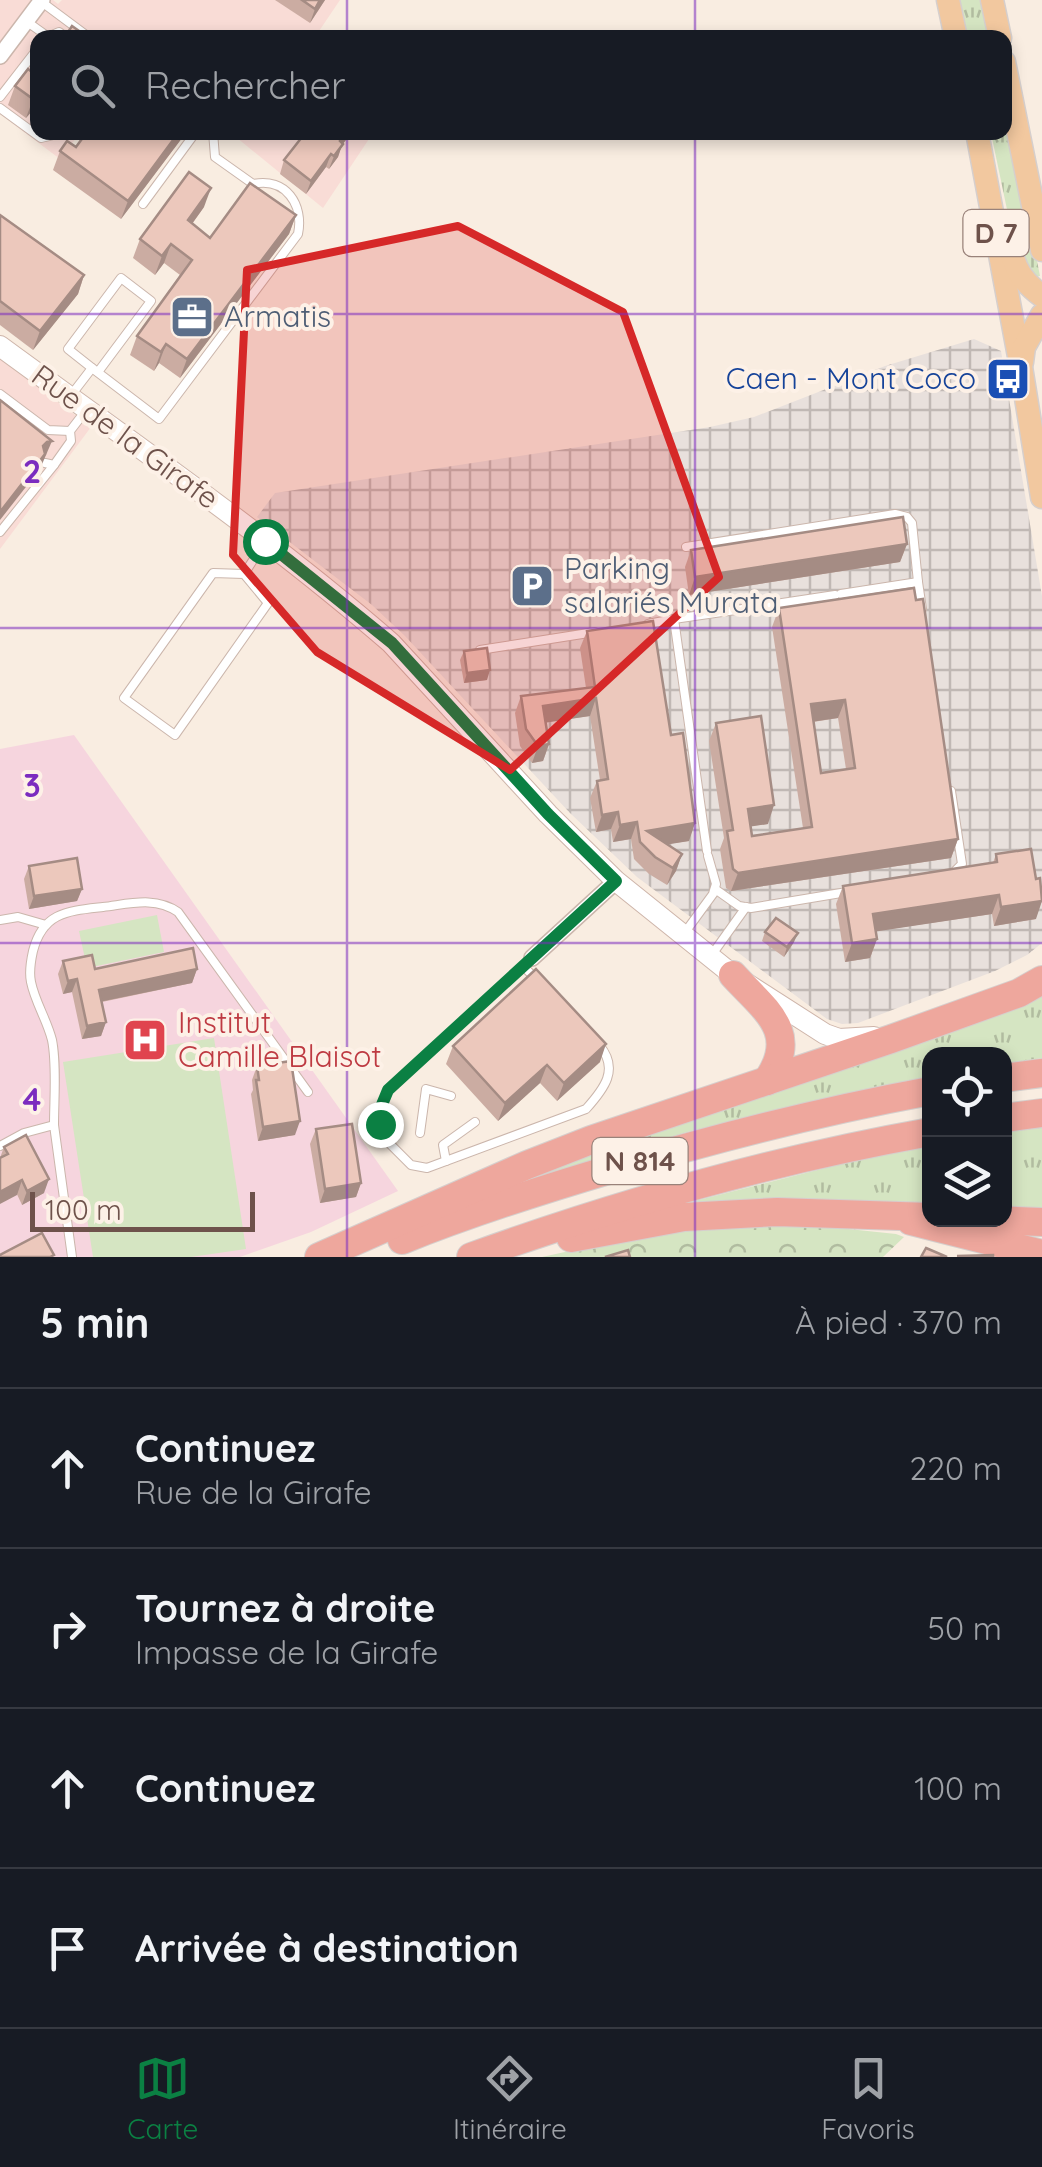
<!DOCTYPE html>
<html lang="fr">
<head>
<meta charset="utf-8">
<style>
  :root { --surface:#171b24; --page:#20242c; --text:#f1f3f6; --muted:#9ea1a6; --line:#363941; --accent:#0b8043 }
  body { margin:0; font-family:Quicksand,sans-serif; background:var(--page); color:var(--text) }
  .controls { position:absolute; right:30px; bottom:30px; display:grid; overflow:hidden; border-radius:20px; box-shadow:0 5px 15px #0003 }
  .controls button { width:90px; height:90px; display:grid; place-items:center; padding:0; border:0; border-bottom:2px solid var(--line); background:var(--surface); color:var(--text); font:50px sans-serif }
  .scale { position:absolute; left:30px; bottom:25px; width:225px; box-sizing:border-box; padding-left:10px; border:5px solid #6e524b; border-top:0; font-size:28px; line-height:35px; white-space:nowrap; color:#6e524b; -webkit-text-stroke:8px #fdf1e7; paint-order:stroke }
  .stop { position:absolute; width:30px; height:30px; margin:-22px; border:8px solid #0b8043; border-radius:50%; background:#fff }
  .stop.end { background:#0b8043; border-color:#fff; box-shadow:0 2px 10px #0008 }
  .list { margin:0; padding:0; list-style:none }
  h2 { display:flex; justify-content:space-between; align-items:center; height:130px; margin:0; padding:0 40px; font-size:42px }
  h2 small { font-size:32px; font-weight:400; color:var(--muted) }
  .list li { display:grid; grid-template-columns:65px 1fr auto; gap:30px; align-items:center; box-sizing:border-box; height:160px; padding:0 40px; border-top:2px solid var(--line) }
  .list b { display:block; font-size:38px; white-space:nowrap }
  .list p { margin:0; font-size:32px; white-space:nowrap; color:var(--muted) }
  .list em { font-size:32px; font-style:normal; color:var(--muted) }
  .icon { flex:none; width:55px; height:55px; fill:none; stroke:currentColor; stroke-width:2; stroke-linecap:round; stroke-linejoin:round }
  .map { position:relative; flex:none; width:1042px; height:1257px; overflow:hidden }
  .search { position:absolute; background:var(--surface); box-shadow:0 5px 15px #0003; left:30px; right:30px; top:30px; height:110px; display:flex; align-items:center; gap:25px; box-sizing:border-box; padding:0 35px; border-radius:20px; color:var(--muted); font-size:38px }
  .sheet { height:770px; background:var(--surface) }
  nav { display:flex; justify-content:space-around; align-items:center; box-sizing:border-box; height:140px; border-top:2px solid var(--line); background:var(--surface); font-size:28px; color:var(--muted) }
  nav a { display:grid; justify-items:center; gap:5px }
  nav .on { color:var(--accent) }
  .map>svg:first-child { display:block }
  .commercial { fill:#f9dcd6 }
  .industrial { fill:url(#industrial-grid) }
  .medical { fill:#f6d5de }
  .grass { fill:url(#grass-tufts) }
  .forest { fill:url(#forest-crowns) }
  .garden { fill:#d5e5c2 }
  .lines { fill:none; stroke-linecap:round; stroke-linejoin:round }
  .lane-casing { stroke:#cbb6ac; stroke-width:10 }
  .street-casing { stroke:#cbb6ac; stroke-width:18 }
  .secondary-casing { stroke:#ceb5aa; stroke-width:22 }
  .primary-casing { stroke:#d6cfcd; stroke-width:25 }
  .highway-casing { stroke:#d6cfcd; stroke-width:30 }
  .lane { stroke:#fff; stroke-width:8 }
  .street { stroke:#fff; stroke-width:15 }
  .secondary { stroke:#fff; stroke-width:20 }
  .primary { stroke:#f2c89f; stroke-width:22 }
  .highway { stroke:#eea79d; stroke-width:28 }
  .wall { fill:#cbaca2; fill-rule:evenodd }
  .shaded-wall { fill:#a58c84 }
  .building { fill:#ecc8bc; stroke:#a58c84; stroke-width:2.5; fill-rule:evenodd }
  .route { stroke:#0b8043; stroke-width:12 }
  .marked { fill:#d62828; fill-opacity:0.2; stroke:#d62828; stroke-width:8; stroke-linejoin:round }
  .grid { fill:none; stroke:#7b2cbf; stroke-width:2.5; stroke-opacity:0.55 }
  .labels { text-anchor:middle; stroke-width:8; stroke-linejoin:round; paint-order:stroke }
  .shield { fill:#fdf1e7; stroke:#99827a; stroke-width:2.5 }
  .shield-label { font-size:28px; font-weight:bold; fill:#6e524b }
  .service-label { font-size:30px; fill:#4e5e75; stroke:#fdf1e7; text-anchor:start }
  .transit-label { font-size:30px; fill:#164399; stroke:#fdf1e7; text-anchor:end }
  .street-label { font-size:30px; fill:#6e524b; stroke:#fdf1e7 }
  .health-label { font-size:30px; fill:#be3a42; stroke:#fdf1e7; text-anchor:start }
  .grid-label { font-size:32px; text-anchor:middle; font-weight:bold; fill:#7b2cbf; stroke:#fdf1e7; stroke-width:8; stroke-linejoin:round; paint-order:stroke }
</style>
</head>
<body>
<div class="map">
<svg width="1042" height="1257" viewBox="0 0 1042 1257">
  <defs>
    <pattern id="industrial-grid" width="8" height="8" patternUnits="userSpaceOnUse" patternTransform="scale(2.5)"><rect width="8" height="8" fill="#e8e0dc"/><path d="M0 4h8M4 0v8" fill="none" stroke="#c0b8b4"/></pattern>
    <pattern id="grass-tufts" width="24" height="20" patternUnits="userSpaceOnUse" patternTransform="scale(2.5)"><rect width="24" height="20" fill="#d5e5c2"/><path d="M3 7l-1-3M5 7V3M7 7l1-3M15 17l-1-3M17 17v-4M19 17l1-3" fill="none" stroke="#b1bca0"/></pattern>
    <pattern id="forest-crowns" width="20" height="18" patternUnits="userSpaceOnUse" patternTransform="scale(2.5)"><rect width="20" height="18" fill="#d5e5c2"/><path d="M2 6a3 3 0 1 1 6 0M12 15a3 3 0 1 1 6 0" fill="none" stroke="#b1bca0"/></pattern>
  </defs>
  <rect width="100%" height="100%" fill="#f9ede1"/>
  <g class="commercial">
    <path d="M0,0H53L58,4L62,0H340L315,37L38,38V132L80,133L60,159L0,114Z"/>
    <path d="M231,133H373L323,208Z"/>
    <path d="M0,359L91,427L0,549Z"/>
  </g>
  <path class="industrial" d="M974,339L1001,351L1042,596V943L1027,955L995,971L858,1023L842,1024L827,1019L637,877L570,813L405,636L372,605L257,517L275,493L710,427L754,417L885,366Z"/>
  <path class="medical" d="M74,735L398,1191L311,1232L240,1257H0V749Z"/>
  <g class="grass">
    <path d="M957,0H984L992,37H966Z"/>
    <path d="M1005,99L1040,276L1026,279L1018,262L991,133L1004,132Z"/>
    <path d="M1042,996V1058L1005,1064L1004,1054H930L929,1077L820,1100L687,1132L476,1200L643,1130Z"/>
    <path d="M1042,1127V1208L1005,1206L1004,1132Z"/>
    <path d="M929,1146V1203L812,1200L663,1209L877,1155Z"/>
  </g>
  <path class="forest" d="M782,1222L896,1234L904,1237L883,1257H542L661,1231Z"/>
  <g class="garden">
    <path d="M157,915L164,952L87,968L79,931Z"/>
    <path d="M214,1038L246,1249L191,1257H93L63,1062Z"/>
  </g>
  <g class="lines">
    <defs>
      <g id="lane">
        <path d="M39,0L90,38"/>
        <path d="M26,21L47,36"/>
        <path d="M45,38L59,32L67,38"/>
        <path d="M0,97L38,48"/>
        <path d="M0,108L41,138L66,132"/>
        <path d="M143,204L193,136L187,132"/>
        <path d="M92,368L68,349L121,278L151,301L98,372"/>
        <path d="M0,394L48,430L70,431"/>
        <path d="M72,394L92,368L159,419L298,234C304,205 286,177 253,184L215,157L213,132"/>
        <path d="M45,463L54,465L71,441L70,431L87,409"/>
        <path d="M0,532L54,465"/>
        <path d="M686,547L895,514L907,517L912,523L918,582"/>
        <path d="M244,574L268,603L175,735L124,698L213,573L244,574L263,545"/>
        <path d="M841,594L918,582L922,609"/>
        <path d="M769,605L835,595"/>
        <path d="M674,619L763,606"/>
        <path d="M648,624L674,619L707,851"/>
        <path d="M480,650L595,632"/>
        <path d="M951,791L962,864L954,872"/>
        <path d="M715,889L739,906L751,908L847,892"/>
        <path d="M0,920L18,917L46,925"/>
        <path d="M683,935L713,894L716,884L708,856"/>
        <path d="M711,956L746,907"/>
        <path d="M532,958L389,1090L381,1107L380,1124L388,1142L411,1165L427,1168L586,1109C604,1089 620,1069 599,1045"/>
        <path d="M523,966L538,981"/>
        <path d="M54,1125C54,1099 57,1065 52,1040C47,1020 35,1002 31,982C29,973 31,960 33,951C43,912 68,911 103,907C129,904 155,896 178,912L308,1092"/>
        <path d="M420,1133L426,1089L451,1096"/>
        <path d="M0,1146L24,1133L54,1125L72,1257"/>
        <path d="M446,1161L443,1145L475,1122"/>
      </g>
      <g id="street">
        <path d="M0,56L42,0"/>
        <path d="M532,958L616,881"/>
      </g>
      <path id="secondary" d="M0,346C132,443 268,536 391,643L548,814L616,881L733,975L825,1034L839,1039L874,1037"/>
      <g id="primary">
        <path d="M948,0L956,38"/>
        <path d="M992,0L1000,38"/>
        <path d="M1004,62L1042,250"/>
        <path d="M977,132L1021,367L1042,497"/>
        <path d="M1010,247C1015,270 1023,282 1042,296"/>
        <path d="M1022,362L1024,347L1042,315"/>
      </g>
      <g id="highway">
        <path d="M733,975C765,1010 801,1032 767,1081"/>
        <path d="M1004,1078L1042,1073"/>
        <path d="M1004,1118L1042,1113"/>
        <path d="M992,1220L1042,1222"/>
        <path d="M911,1221L1042,1254"/>
        <path d="M571,1238L684,1217L777,1212L930,1217"/>
        <path d="M402,1240C471,1212 541,1190 612,1169C716,1138 822,1111 930,1091"/>
        <path d="M319,1257L527,1165L591,1140L891,1039L1019,993L1042,980"/>
        <path d="M471,1257C621,1203 773,1160 930,1132"/>
      </g>
    </defs>
    <use href="#lane" class="lane-casing"/>
    <use href="#street" class="street-casing"/>
    <use href="#secondary" class="secondary-casing"/>
    <use href="#primary" class="primary-casing"/>
    <use href="#highway" class="highway-casing"/>
    <use href="#lane" class="lane"/>
    <use href="#street" class="street"/>
    <use href="#secondary" class="secondary"/>
    <use href="#primary" class="primary"/>
    <use href="#highway" class="highway"/>
  </g>
  <g class="wall">
    <path d="M275,0H325L310,23Z"/>
    <path d="M38,64V115L32,111L26,118L8,105L15,86L32,72Z"/>
    <path d="M87,132H184L182,138L121,219L53,170L60,151L76,147Z"/>
    <path d="M306,132H352L342,145L338,157L329,169L326,167L306,194L280,174L284,160Z"/>
    <path d="M204,207L192,224L210,238L296,215L289,234L180,378L159,363L154,371L130,355L137,336L180,275L164,263L155,275L133,258L140,239Z"/>
    <path d="M0,215L84,275L78,294L33,350L0,325Z"/>
    <path d="M907,544L900,562L689,595L685,567L691,550Z"/>
    <path d="M779,608L958,839L951,858L731,891L726,888L720,849L724,838L709,741L716,723L768,824L750,826L752,836L803,828L772,627ZM838,718L846,769L821,773L813,722Z"/>
    <path d="M587,631L671,735L689,841L667,844L682,854L676,871L667,885L649,874L634,859L631,839L613,842L611,829L596,832L590,798L597,781L600,780L590,716L546,722L549,744L543,761L532,763L520,746L515,713L521,696L586,688L580,648Z"/>
    <path d="M464,651L487,680L464,683L460,660Z"/>
    <path d="M996,854L1036,919L994,926L992,914L876,931L877,939L870,958L845,962L836,904L843,886L993,863Z"/>
    <path d="M29,866L82,889L77,901L29,909L24,879Z"/>
    <path d="M765,932L794,942L784,957L762,941Z"/>
    <path d="M63,961L95,969H197L192,983L102,1002L106,1022L101,1036L82,1039L72,992L63,994L58,974Z"/>
    <path d="M453,1046L600,1062L557,1101L540,1083L498,1121L446,1064Z"/>
    <path d="M257,1066L295,1135L258,1141L251,1094L253,1090L252,1080Z"/>
    <path d="M316,1129L361,1183L356,1197L320,1203L310,1144Z"/>
    <path d="M4,1147L44,1193L22,1205L0,1158Z"/>
  </g>
  <g class="shaded-wall">
    <path d="M320,0H325L310,23L315,9Z"/>
    <path d="M38,94L32,111L26,118L33,99Z"/>
    <path d="M179,132H184L182,138L121,219L128,201Z"/>
    <path d="M347,132H352L342,145L338,157L329,169L340,141Z"/>
    <path d="M331,154L326,167L306,194L311,181Z"/>
    <path d="M211,188L204,207L181,239L188,220Z"/>
    <path d="M296,215L289,234L180,378L187,359Z"/>
    <path d="M171,244L164,263L155,275L162,256Z"/>
    <path d="M84,275L78,294L33,350L40,331Z"/>
    <path d="M166,344L159,363L154,371L161,352Z"/>
    <path d="M52,441L40,469L0,520V512L43,446L47,442Z"/>
    <path d="M907,544L900,562L689,595L695,577Z"/>
    <path d="M490,670L487,680L464,683L467,673Z"/>
    <path d="M596,698L590,716L537,724L543,706Z"/>
    <path d="M845,700L838,718L804,723L811,704Z"/>
    <path d="M549,744L543,761L532,763L538,746Z"/>
    <path d="M774,805L768,824L741,828L748,809Z"/>
    <path d="M618,812L611,829L596,832L602,815Z"/>
    <path d="M637,822L631,839L613,842L620,825Z"/>
    <path d="M695,823L689,841L646,848L647,831Z"/>
    <path d="M958,839L951,858L731,891L738,873Z"/>
    <path d="M682,854L676,871L667,885L673,868Z"/>
    <path d="M82,889L77,901L29,909L34,896Z"/>
    <path d="M999,895L992,914L866,933L873,914Z"/>
    <path d="M1042,901L1036,919L994,926L1001,907Z"/>
    <path d="M798,933L794,942L784,957L787,947Z"/>
    <path d="M877,939L870,958L845,962L852,943Z"/>
    <path d="M197,969L192,983L94,1003L99,990Z"/>
    <path d="M77,979L72,992L63,994L68,981Z"/>
    <path d="M106,1022L101,1036L82,1039L87,1026Z"/>
    <path d="M606,1044L600,1062L557,1101L564,1083Z"/>
    <path d="M547,1065L540,1083L498,1121L505,1103Z"/>
    <path d="M300,1121L295,1135L258,1141L263,1127Z"/>
    <path d="M49,1179L44,1193L22,1205L27,1191Z"/>
    <path d="M22,1180L17,1195L0,1204V1192Z"/>
    <path d="M361,1183L356,1197L320,1203L325,1189Z"/>
  </g>
  <g class="building">
    <path d="M302,0H320L315,9Z"/>
    <path d="M72,26L89,38H64Z"/>
    <path d="M38,64V94L33,99L15,86L28,69L32,72Z"/>
    <path d="M87,132H179L128,201L60,151L67,141L76,147Z"/>
    <path d="M306,132H347L340,141L343,144L334,156L331,154L311,181L284,160Z"/>
    <path d="M189,172L211,188L188,220L210,238L250,183L296,215L187,359L166,344L161,352L137,336L192,260L171,244L162,256L140,239Z"/>
    <path d="M0,215L84,275L40,331L0,301Z"/>
    <path d="M0,400L52,441L47,442L43,446L45,454L0,512Z"/>
    <path d="M903,517L907,544L695,577L691,550Z"/>
    <path d="M914,588L916,600L923,599L958,839L738,873L733,869L727,831L733,830L716,723L761,716L774,805L748,809L752,836L812,827L779,608ZM845,700L855,768L821,773L811,704Z"/>
    <path d="M653,621L671,735L683,733L695,823L647,831L682,854L673,868L655,857L640,842L637,822L620,825L618,812L602,815L597,781L608,779L596,698L543,706L549,744L538,746L526,729L521,696L595,687L587,631Z"/>
    <path d="M487,648L490,670L467,673L464,651Z"/>
    <path d="M1031,849L1036,879L1040,878L1042,901L1001,907L999,895L873,914L877,939L852,943L843,886L997,862L996,854Z"/>
    <path d="M77,858L82,889L34,896L29,866Z"/>
    <path d="M776,918L798,933L787,947L765,932Z"/>
    <path d="M193,948L197,969L99,990L106,1022L87,1026L77,979L68,981L63,961L92,955L95,969Z"/>
    <path d="M536,969L606,1044L564,1083L547,1065L505,1103L453,1046Z"/>
    <path d="M291,1061L300,1121L263,1127L256,1080H259L257,1066Z"/>
    <path d="M352,1124L361,1183L325,1189L316,1129Z"/>
    <path d="M26,1135L49,1179L27,1191L22,1180L0,1192V1158L8,1154L4,1147Z"/>
    <path d="M42,1233L54,1255L50,1257H0V1255Z"/>
    <path d="M926,1248L947,1257H921Z"/>
    <path d="M628,1250L630,1257H605Z"/>
    <path d="M993,1255V1257L957,1256Z"/>
  </g>
  <g class="lines">
    <path class="route" d="M265,541L392,643L548,814L616,881L388,1090L381,1107L380,1124"/>
  </g>
  <path class="marked" d="M458,226L623,312L719,577L510,770L317,652L233,555L247,270Z"/>
  <path class="grid" d="M347,0V38M695,0V38M347,132V1257M695,132V1257M0,314H1042M0,628H1042M0,943H1042"/>
  <defs>
    <symbol id="office-square" viewBox="-11 -11 22 22"><rect x="-9" y="-9" width="18" height="18" rx="4" fill="#5c6f8a" stroke="#fdf1e7"/><path d="M-6-3h4V-5.5h4V-3h4V5H-6ZM-1-4.5V-3h2v-1.5ZM-6 0V1H6V0Z" fill="#fff"/></symbol>
    <symbol id="bus-square" viewBox="-11 -11 22 22"><rect x="-9" y="-9" width="18" height="18" rx="4" fill="#1a4fb4" stroke="#fdf1e7"/><path d="M-5-6H5V4H4V6H2V4H-2V6H-4V4H-5ZM-3.5-4V0h7V-4ZM-3.5 1.2v1.5H-2V1.2ZM2 1.2v1.5H3.5V1.2Z" fill="#fff"/></symbol>
    <symbol id="parking-square" viewBox="-11 -11 22 22"><rect x="-9" y="-9" width="18" height="18" rx="4" fill="#5c6f8a" stroke="#fdf1e7"/><path d="M-3.5-5.5H1a3.5 3.5 0 0 1 0 7H-1V5.5H-3.5ZM-1-3.4V-.6H.8a1.4 1.4 0 0 0 0-2.8Z" fill="#fff"/></symbol>
    <symbol id="hospital-square" viewBox="-11 -11 22 22"><rect x="-9" y="-9" width="18" height="18" rx="4" fill="#e0444e" stroke="#fdf1e7"/><path d="M-5-5h3v3.5h4V-5h3V5h-3V1.5h-4V5h-3Z" fill="#fff"/></symbol>
  </defs>
  <g fill-rule="evenodd">
    <use href="#office-square" x="167" y="292" width="50" height="50"/>
    <use href="#bus-square" x="983" y="354" width="50" height="50"/>
    <use href="#parking-square" x="507" y="561" width="50" height="50"/>
    <use href="#hospital-square" x="120" y="1015" width="50" height="50"/>
  </g>
  <g class="labels">
    <g class="shield">
      <rect x="963.5" y="210" width="65" height="46" rx="8"/>
      <rect x="592.5" y="1138" width="95" height="46" rx="8"/>
    </g>
    <g class="shield-label">
      <text x="996" y="243">D 7</text>
      <text x="640" y="1171">N 814</text>
    </g>
    <g class="service-label">
      <text x="224" y="327">Armatis</text>
      <text x="564" y="579">Parking<tspan x="564" dy="34">salariés Murata</tspan></text>
    </g>
    <g class="transit-label">
      <text x="976" y="389">Caen - Mont Coco</text>
    </g>
    <g class="street-label">
      <text transform="translate(125 437) rotate(36)" y="10">Rue de la Girafe</text>
    </g>
    <g class="health-label">
      <text x="178" y="1033">Institut<tspan x="178" dy="34">Camille Blaisot</tspan></text>
    </g>
  </g>
  <g class="grid-label">
    <text x="32" y="483">2</text>
    <text x="32" y="797">3</text>
    <text x="32" y="1111">4</text>
  </g>
</svg>
<div class="controls">
<button><svg class="icon" aria-label="locate" viewBox="0 0 24 24"><circle cx="12" cy="12" r="6"/><path d="M12 2v4M12 18v4M2 12h4M18 12h4"/></svg></button>
<button><svg class="icon" aria-label="layers" viewBox="0 0 24 24"><path d="M12 4l9 5-9 5-9-5zM3 14l9 5 9-5"/></svg></button>
</div>
<div class="scale">100 m</div>
<div class="stop" style="left:265px;top:541px"></div>
<div class="stop end" style="left:380px;top:1124px"></div>
<div class="search"><svg class="icon" aria-label="search" viewBox="0 0 24 24"><circle cx="10" cy="10" r="6"/><path d="M15 15l6 6"/></svg>Rechercher</div>
</div>
<section class="sheet">
<h2>5 min<small>À pied · 370 m</small></h2>
<ul class="list">
<li><svg class="icon" aria-label="ahead" viewBox="0 0 24 24"><path d="M12 20V5M6 11l6-6 6 6"/></svg><div><b>Continuez</b><p>Rue de la Girafe</p></div><em>220 m</em></li>
<li><svg class="icon" aria-label="right" viewBox="0 0 24 24"><path d="M7 20v-9h11M14 6l5 5-5 5"/></svg><div><b>Tournez à droite</b><p>Impasse de la Girafe</p></div><em>50 m</em></li>
<li><svg class="icon" aria-label="ahead" viewBox="0 0 24 24"><path d="M12 20V5M6 11l6-6 6 6"/></svg><div><b>Continuez</b></div><em>100 m</em></li>
<li><svg class="icon" aria-label="arrive" viewBox="0 0 24 24"><path d="M6 21V4h12l-3 4 3 4H6"/></svg><div><b>Arrivée à destination</b></div></li>
</ul>
</section>
<nav>
<a class="on"><svg class="icon" aria-label="map" viewBox="0 0 24 24"><path d="M3 6l6-2 6 2 6-2v14l-6 2-6-2-6 2zM9 4v14M15 6v14"/></svg>Carte</a>
<a><svg class="icon" aria-label="directions" viewBox="0 0 24 24"><path d="M12 3l9 9-9 9-9-9zM9 14v-3h6M13 9l2 2-2 2"/></svg>Itinéraire</a>
<a><svg class="icon" aria-label="saved" viewBox="0 0 24 24"><path d="M7 4h10v16l-5-4-5 4z"/></svg>Favoris</a>
</nav>
</body>
</html>
